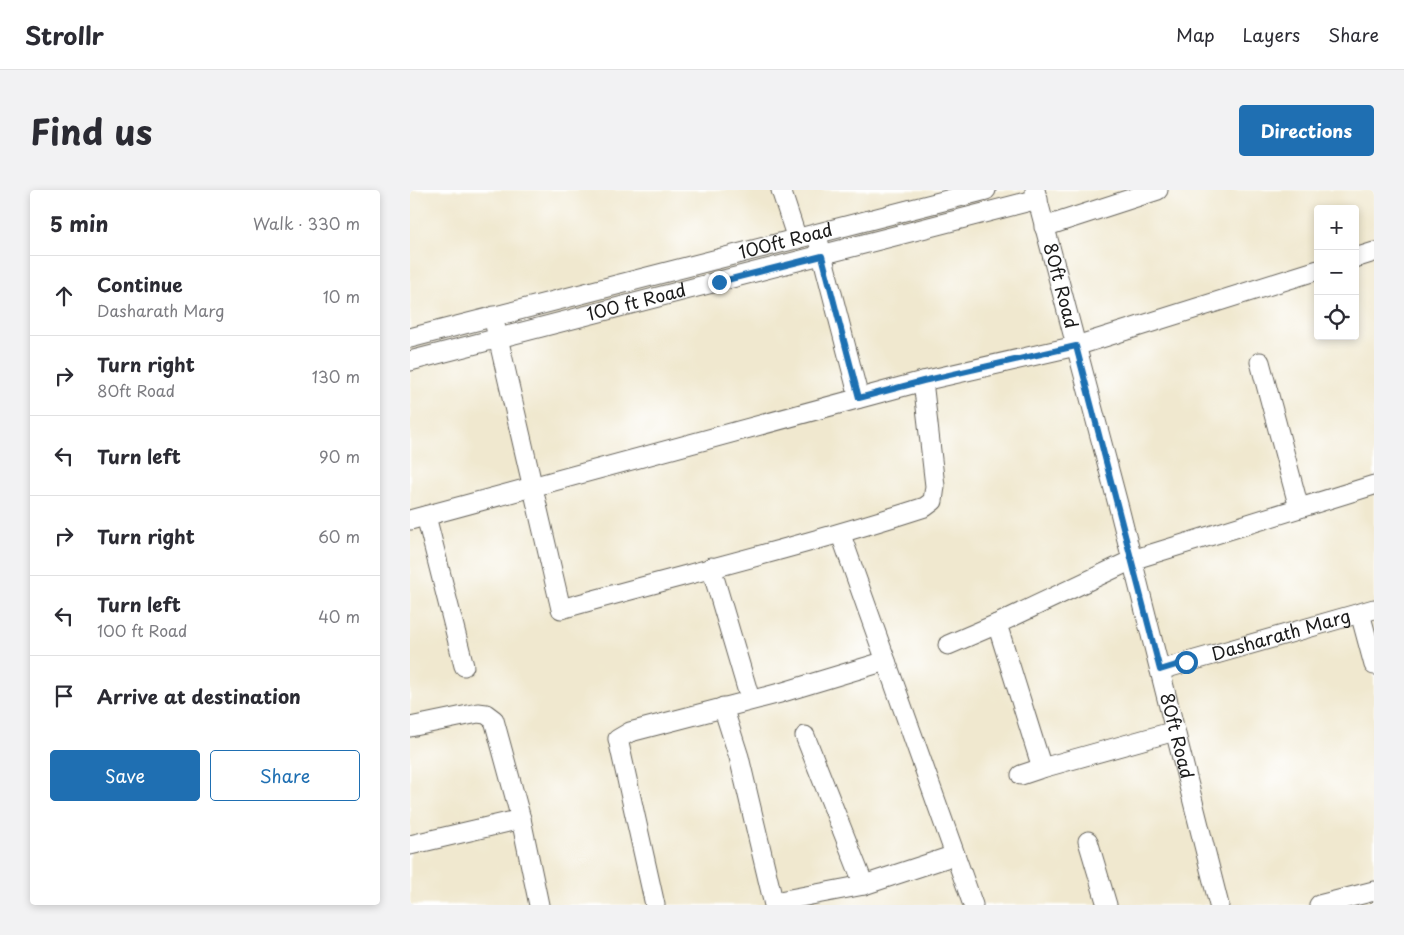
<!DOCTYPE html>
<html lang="en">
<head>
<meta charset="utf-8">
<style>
  :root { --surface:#fff; --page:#f2f2f3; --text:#2b2b33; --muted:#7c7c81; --line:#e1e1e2; --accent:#1f6fb2 }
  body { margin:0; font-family:"Playpen Sans",sans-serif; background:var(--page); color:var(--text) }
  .controls { position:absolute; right:15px; top:15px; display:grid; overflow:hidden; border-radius:5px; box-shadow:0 2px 8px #0003 }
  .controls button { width:45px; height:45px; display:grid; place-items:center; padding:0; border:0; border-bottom:1px solid var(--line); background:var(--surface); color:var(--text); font:25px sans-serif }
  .stop { position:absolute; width:15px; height:15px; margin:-11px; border:4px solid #1f6fb2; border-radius:50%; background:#fff }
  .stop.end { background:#1f6fb2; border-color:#fff; box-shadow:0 1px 5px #0008 }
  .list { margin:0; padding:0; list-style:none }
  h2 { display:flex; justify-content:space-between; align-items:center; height:65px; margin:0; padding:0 20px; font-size:21px }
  h2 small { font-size:16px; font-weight:400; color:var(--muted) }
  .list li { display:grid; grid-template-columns:32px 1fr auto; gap:15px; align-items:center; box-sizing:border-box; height:80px; padding:0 20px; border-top:1px solid var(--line) }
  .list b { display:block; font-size:19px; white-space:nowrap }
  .list p { margin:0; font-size:16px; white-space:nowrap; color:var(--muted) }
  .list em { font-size:16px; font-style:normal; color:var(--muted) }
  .actions { display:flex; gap:10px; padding:15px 20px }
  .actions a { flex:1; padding:11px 0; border:1px solid var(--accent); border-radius:5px; text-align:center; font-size:18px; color:var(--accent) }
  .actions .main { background:var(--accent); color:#fff }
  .icon { flex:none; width:28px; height:28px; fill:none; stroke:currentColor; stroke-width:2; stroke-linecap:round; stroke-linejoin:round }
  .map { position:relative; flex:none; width:964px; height:715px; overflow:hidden; border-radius:5px }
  header { display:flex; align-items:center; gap:30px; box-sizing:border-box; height:70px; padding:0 25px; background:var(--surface); border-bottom:1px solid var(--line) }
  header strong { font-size:24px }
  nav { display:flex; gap:28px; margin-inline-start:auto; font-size:18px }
  .intro { display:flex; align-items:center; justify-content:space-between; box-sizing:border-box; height:120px; padding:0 30px }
  h1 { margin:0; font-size:35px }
  .button { padding:12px 22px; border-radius:5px; background:var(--accent); color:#fff; font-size:18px; font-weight:700 }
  main { display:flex; gap:30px; padding:0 30px }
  aside { flex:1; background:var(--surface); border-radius:5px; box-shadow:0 2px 8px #0003 }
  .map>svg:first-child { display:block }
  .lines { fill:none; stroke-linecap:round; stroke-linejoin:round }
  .minor-casing { stroke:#66635b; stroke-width:21 }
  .minor { stroke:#fff; stroke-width:19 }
  .route { stroke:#1f6fb2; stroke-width:6 }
  .labels { text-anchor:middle; stroke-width:5; stroke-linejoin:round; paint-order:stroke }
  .street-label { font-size:18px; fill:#1c1c1c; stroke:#fff }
</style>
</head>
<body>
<header>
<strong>Strollr</strong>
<nav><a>Map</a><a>Layers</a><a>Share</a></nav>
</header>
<div class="intro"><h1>Find us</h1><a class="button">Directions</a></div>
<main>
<aside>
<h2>5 min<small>Walk · 330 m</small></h2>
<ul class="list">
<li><svg class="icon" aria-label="ahead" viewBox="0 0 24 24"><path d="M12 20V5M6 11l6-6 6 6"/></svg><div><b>Continue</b><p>Dasharath Marg</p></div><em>10 m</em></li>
<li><svg class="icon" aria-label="right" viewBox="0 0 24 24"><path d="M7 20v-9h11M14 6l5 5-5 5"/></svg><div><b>Turn right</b><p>80ft Road</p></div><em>130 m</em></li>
<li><svg class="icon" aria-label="left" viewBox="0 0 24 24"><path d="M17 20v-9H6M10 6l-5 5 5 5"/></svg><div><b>Turn left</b></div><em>90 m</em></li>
<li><svg class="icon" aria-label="right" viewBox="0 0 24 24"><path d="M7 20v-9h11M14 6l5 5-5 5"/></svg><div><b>Turn right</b></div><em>60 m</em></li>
<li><svg class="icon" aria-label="left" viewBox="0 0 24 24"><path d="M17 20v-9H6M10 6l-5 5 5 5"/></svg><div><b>Turn left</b><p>100 ft Road</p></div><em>40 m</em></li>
<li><svg class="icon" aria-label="arrive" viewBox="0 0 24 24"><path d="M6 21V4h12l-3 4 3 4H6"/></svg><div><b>Arrive at destination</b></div></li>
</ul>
<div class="actions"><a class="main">Save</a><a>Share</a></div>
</aside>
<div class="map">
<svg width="964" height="715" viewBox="0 0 964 715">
  <rect width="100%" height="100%" fill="#fff"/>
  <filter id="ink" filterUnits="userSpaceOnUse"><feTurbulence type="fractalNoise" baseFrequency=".02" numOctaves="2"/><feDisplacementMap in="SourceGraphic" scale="10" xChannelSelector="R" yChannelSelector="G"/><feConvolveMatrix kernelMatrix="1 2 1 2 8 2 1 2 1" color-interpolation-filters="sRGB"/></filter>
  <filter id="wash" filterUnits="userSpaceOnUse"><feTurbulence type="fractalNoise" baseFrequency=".0096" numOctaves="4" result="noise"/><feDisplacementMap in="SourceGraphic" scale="20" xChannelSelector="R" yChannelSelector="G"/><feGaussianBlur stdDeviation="1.12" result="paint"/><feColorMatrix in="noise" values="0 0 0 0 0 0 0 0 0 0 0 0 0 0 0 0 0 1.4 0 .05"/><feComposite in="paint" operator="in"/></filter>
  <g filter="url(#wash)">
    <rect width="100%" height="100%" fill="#f0e8cf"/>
  </g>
  <g filter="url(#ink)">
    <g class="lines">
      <defs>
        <g id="minor">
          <path d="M371,0L387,49"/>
          <path id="s1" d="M625,0L709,318L809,715"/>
          <path d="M634,37L748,0"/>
          <path d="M409,53L449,208"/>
          <path d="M945,68L964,62"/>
          <path d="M83,126L151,419C272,385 395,356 515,317L523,311L525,296L513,191"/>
          <path id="s2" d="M0,148L576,0"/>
          <path id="s3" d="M0,171L628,9"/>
          <path d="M850,172L889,318"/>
          <path d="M16,326L54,476"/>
          <path d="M0,330L513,191L666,156L908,80"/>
          <path d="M431,345L563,715"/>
          <path d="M301,377L340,509"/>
          <path d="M950,423L964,475"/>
          <path d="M538,455L587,434"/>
          <path id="s4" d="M750,480L964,419"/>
          <path d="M313,517L329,567L364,715"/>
          <path d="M0,537L68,523L76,524L84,530L111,629L129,715"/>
          <path d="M765,541L632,578L587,434L722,370L964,295"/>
          <path d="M395,546L454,695"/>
          <path d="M611,585L632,578"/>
          <path d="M678,651L697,715"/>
          <path d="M0,655L111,629"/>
          <path d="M364,712L454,695L545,665"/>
          <path d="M245,715L208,549L220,542L370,503L476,471"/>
          <path d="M909,715L964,701"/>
        </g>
      </defs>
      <use href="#minor" class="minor-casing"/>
      <use href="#minor" class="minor"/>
    </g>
  </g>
  <g class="lines" filter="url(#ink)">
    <path class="route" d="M309,92L412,66L449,208L513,191L666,156L750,480L776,472"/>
  </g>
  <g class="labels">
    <g class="street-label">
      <text dy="6" stroke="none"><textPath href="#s2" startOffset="388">100ft Road</textPath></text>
      <text dy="6" stroke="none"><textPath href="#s1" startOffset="99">80ft Road</textPath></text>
      <text dy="6" stroke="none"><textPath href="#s3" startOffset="234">100 ft Road</textPath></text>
      <text dy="6" stroke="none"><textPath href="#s4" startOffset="126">Dasharath Marg</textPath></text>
      <text dy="6" stroke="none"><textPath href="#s1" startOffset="564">80ft Road</textPath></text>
    </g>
  </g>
</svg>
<div class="controls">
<button>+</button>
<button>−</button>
<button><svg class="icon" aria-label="locate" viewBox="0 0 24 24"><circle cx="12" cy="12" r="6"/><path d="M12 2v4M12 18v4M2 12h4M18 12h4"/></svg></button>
</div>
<div class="stop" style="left:776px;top:472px"></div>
<div class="stop end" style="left:309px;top:92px"></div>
</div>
</main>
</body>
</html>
